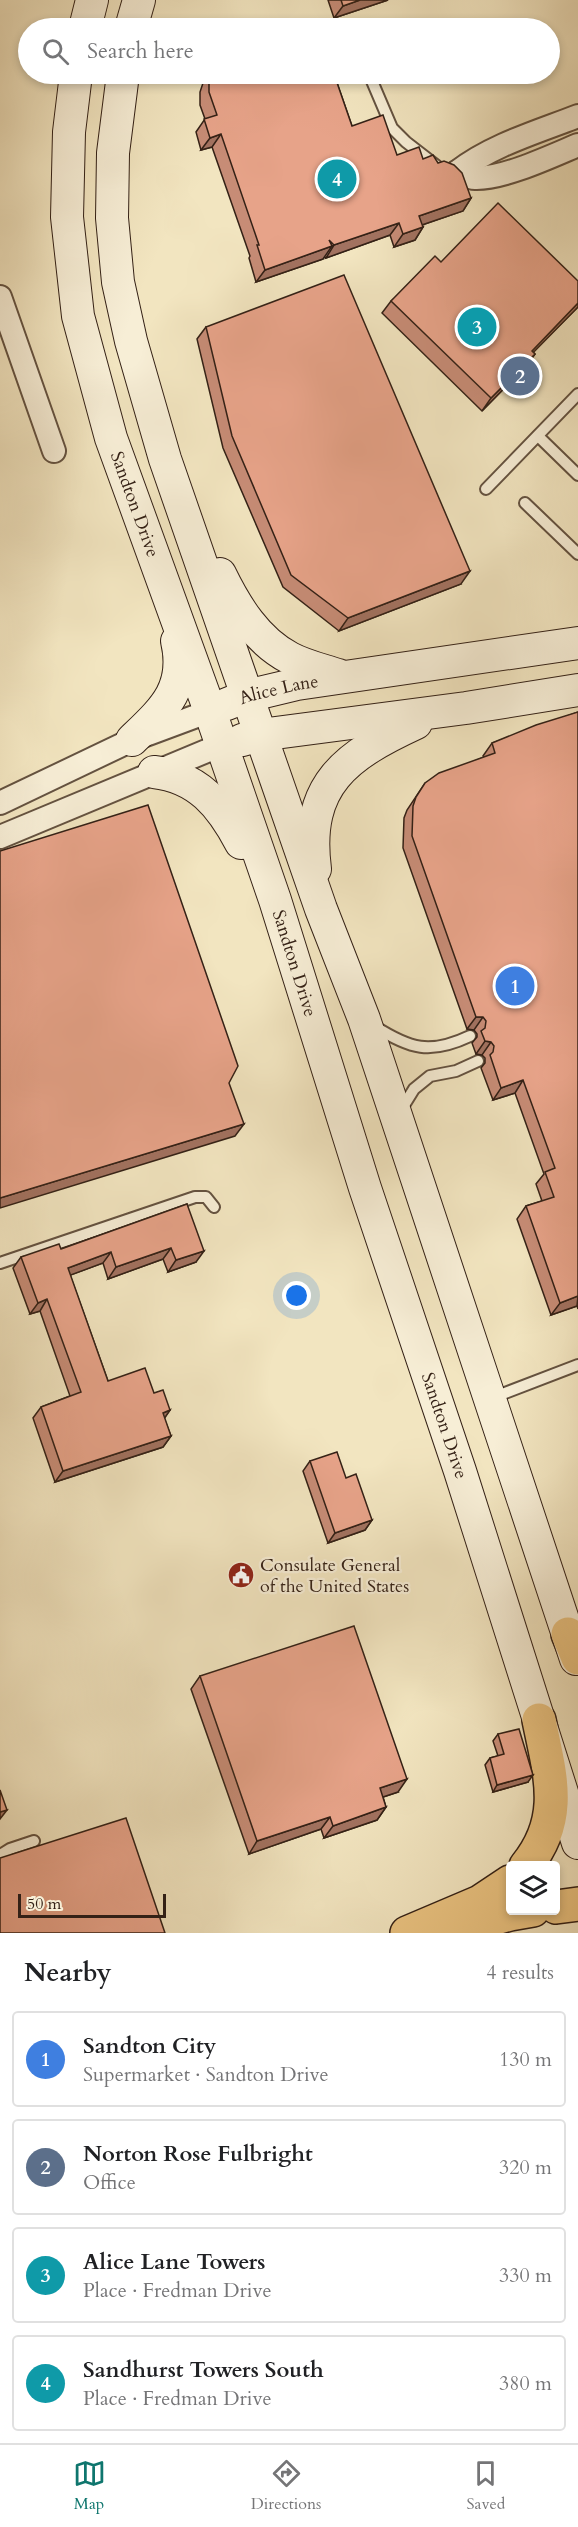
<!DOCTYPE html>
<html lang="en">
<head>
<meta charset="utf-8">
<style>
  :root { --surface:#fff; --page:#f6f6f6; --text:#202124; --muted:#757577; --line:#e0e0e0; --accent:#0f766e }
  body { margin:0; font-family:Cardo,serif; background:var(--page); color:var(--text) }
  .controls { position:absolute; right:18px; bottom:18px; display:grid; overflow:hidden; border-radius:6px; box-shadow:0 3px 9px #0003 }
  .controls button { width:54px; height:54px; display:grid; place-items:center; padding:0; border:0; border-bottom:2px solid var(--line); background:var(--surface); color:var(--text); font:30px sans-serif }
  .scale { position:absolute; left:18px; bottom:15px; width:148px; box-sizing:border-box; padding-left:6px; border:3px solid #342116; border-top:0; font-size:16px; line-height:21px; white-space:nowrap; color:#342116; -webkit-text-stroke:4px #f7eed6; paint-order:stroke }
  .you { position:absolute; left:297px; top:1296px; width:21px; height:21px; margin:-15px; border:4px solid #fff; border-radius:50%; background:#1a73e8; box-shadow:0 0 0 9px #1a73e833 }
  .badge { display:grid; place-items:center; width:39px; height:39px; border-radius:50%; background:var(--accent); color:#fff; font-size:20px; font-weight:700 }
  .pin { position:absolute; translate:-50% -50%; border:3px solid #fff; box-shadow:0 2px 6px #0006 }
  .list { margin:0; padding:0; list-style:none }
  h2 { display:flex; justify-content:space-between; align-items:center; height:78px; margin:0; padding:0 24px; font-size:26px }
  h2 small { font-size:20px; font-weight:400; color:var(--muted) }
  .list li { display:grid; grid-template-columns:39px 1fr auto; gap:18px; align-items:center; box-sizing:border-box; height:96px; margin:0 12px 12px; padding:0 12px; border:2px solid var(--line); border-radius:6px }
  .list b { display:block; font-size:22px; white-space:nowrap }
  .list p { margin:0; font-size:20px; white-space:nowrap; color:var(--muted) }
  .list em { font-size:20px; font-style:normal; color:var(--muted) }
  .icon { flex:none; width:33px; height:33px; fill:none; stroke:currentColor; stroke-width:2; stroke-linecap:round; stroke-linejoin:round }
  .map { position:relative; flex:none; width:578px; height:1933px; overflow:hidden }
  .search { position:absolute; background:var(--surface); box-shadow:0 3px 9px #0003; left:18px; right:18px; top:18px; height:66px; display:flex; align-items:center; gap:15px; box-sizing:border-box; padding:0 21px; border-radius:33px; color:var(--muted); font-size:22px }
  .sheet { height:510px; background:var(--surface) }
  nav { display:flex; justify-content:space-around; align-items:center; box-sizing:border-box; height:84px; border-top:2px solid var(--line); background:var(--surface); font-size:16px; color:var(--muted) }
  nav a { display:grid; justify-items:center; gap:3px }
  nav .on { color:var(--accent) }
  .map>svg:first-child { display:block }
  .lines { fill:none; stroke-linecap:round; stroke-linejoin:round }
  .lane-casing { stroke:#645240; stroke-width:14 }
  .street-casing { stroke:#645240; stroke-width:26 }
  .secondary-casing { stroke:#342116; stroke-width:34 }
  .primary-casing { stroke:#342116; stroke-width:36 }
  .lane { stroke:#f7eed6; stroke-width:10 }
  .street { stroke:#f7eed6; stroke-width:22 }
  .secondary { stroke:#f7eed6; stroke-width:32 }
  .primary { stroke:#e9c280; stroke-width:33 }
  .wall { fill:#c78c76; stroke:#342116; stroke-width:1.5 }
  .shaded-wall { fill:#a27260; stroke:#342116; stroke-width:1.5 }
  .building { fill:#e7a389; stroke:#342116; stroke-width:1.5 }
  .labels { text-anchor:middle; stroke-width:4.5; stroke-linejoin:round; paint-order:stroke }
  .street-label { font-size:18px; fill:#342116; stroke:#f7eed6 }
  .poi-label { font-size:18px; fill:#342116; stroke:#f7eed6; text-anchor:start }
</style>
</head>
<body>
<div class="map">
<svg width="578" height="1933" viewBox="0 0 578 1933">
  <rect width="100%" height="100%" fill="#f2e5c0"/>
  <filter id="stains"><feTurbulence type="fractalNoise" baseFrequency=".00333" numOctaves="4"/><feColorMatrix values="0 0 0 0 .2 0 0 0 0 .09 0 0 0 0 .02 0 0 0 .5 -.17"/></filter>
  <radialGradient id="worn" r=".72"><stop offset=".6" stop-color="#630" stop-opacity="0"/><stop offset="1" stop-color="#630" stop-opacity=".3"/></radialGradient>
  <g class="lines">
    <defs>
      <g id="lane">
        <path d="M299,28L316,26L321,28"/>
        <path d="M369,74L392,128L406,142L437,166"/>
        <path d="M538,436L578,475"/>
        <path d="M486,489L578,394"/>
        <path d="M525,503L578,554"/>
        <path d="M374,1026C410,1049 430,1055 470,1036"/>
        <path d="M401,1110L414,1089L430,1076L456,1071L478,1061"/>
        <path d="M0,1263L195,1197H206L214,1207"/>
        <path d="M492,1398L578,1365"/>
        <path d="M2,1854L10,1849L34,1841"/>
      </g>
      <g id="street">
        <path d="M457,172C492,145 537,132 578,116"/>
        <path d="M457,172C462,174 469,178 475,178C503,179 552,156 578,145"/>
        <path d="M0,297L54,451"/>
        <path d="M0,803L132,740L210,711"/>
        <path d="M0,837L221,745"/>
      </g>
      <g id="secondary">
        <path d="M85,28L92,0"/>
        <path d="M131,28L139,0"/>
        <path id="s1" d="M76,74L69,132L67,217L78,316L111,438L210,711L275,900L365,1188L460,1471L578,1843"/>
        <path d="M123,74L113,153L112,218L118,282L131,341L165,459L321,909L364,1019L576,1659"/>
        <path d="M220,574C236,607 257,641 290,658C305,666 323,670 338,675"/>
        <path id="s2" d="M227,704L247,696L297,684L578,643"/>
        <path d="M132,740C163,710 188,689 177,641"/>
        <path d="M242,740L260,735L466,708L578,690"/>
        <path d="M154,772C198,777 221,805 241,843"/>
        <path d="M315,869C304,784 347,755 416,723"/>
      </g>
      <g id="primary">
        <path d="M568,1634L578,1658"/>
        <path d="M526,1866C565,1818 550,1775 539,1720"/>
        <path d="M556,1907L578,1904"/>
        <path d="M459,1928L510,1914L533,1910"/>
        <path d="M407,1933L480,1902L510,1882"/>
      </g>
    </defs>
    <use href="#lane" class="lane-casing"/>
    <use href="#street" class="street-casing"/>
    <use href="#secondary" class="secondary-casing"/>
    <use href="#primary" class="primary-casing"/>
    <use href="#lane" class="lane"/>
    <use href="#street" class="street"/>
    <use href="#secondary" class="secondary"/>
    <use href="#primary" class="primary"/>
  </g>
  <g class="wall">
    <path d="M328,0H388L334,18Z"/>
    <path d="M206,74H334L352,126L397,155L423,159L438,163L471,198L463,211L422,225L423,227L415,240L394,247L390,235L326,258L324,257L323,259L256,282L249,258L250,256L212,147L201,150L196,132L205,119L200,105V92Z"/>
    <path d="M441,262L578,281V307L533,352L535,354L526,366L482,411L382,313L391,301Z"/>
    <path d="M206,327L461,584L339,631L283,587L223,448L197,339Z"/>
    <path d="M578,712V1309L577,1306L551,1315L517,1219L526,1206L542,1201L536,1184L544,1174L515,1093L493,1100L481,1068L485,1063V1058L482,1055L476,1054L472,1043L477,1037V1034L474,1030L467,1029L403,848L404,818L407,810L425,783L484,757L483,756L492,743Z"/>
    <path d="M187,1204L196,1262L168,1272L163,1259L108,1279L103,1263L70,1275L108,1381L154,1393L170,1410L164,1418L171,1436L163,1447L55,1482L33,1418L41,1407L70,1396L40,1311L30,1314L13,1268L21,1257L61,1249Z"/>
    <path d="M310,1461L346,1478L372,1520L365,1530L328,1543L303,1471Z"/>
    <path d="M200,1676L398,1792L383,1797L386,1807L377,1820L324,1838L321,1829L249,1854L191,1689Z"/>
    <path d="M498,1734L528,1782L493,1792L485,1765L490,1758L498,1756L493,1741Z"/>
  </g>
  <g class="shaded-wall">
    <path d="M360,0H388L334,18L343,6Z"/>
    <path d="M221,134L212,147L201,150L210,138Z"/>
    <path d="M471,198L463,211L410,229L419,216Z"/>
    <path d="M399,223L390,235L326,258L334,245Z"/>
    <path d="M423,227L415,240L394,247L403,234Z"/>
    <path d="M332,246L323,259L256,282L265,270Z"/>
    <path d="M578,303V307L523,363L532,351Z"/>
    <path d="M535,354L526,366L482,411L491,398Z"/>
    <path d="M470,571L461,584L339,631L348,618Z"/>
    <path d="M476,1017H483L474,1030L467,1029Z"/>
    <path d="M485,1041L491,1042L482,1055L476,1054Z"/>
    <path d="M523,1080L515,1093L493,1100L501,1088Z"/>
    <path d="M244,1124L235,1136L0,1208V1198Z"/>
    <path d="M171,1248L163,1259L108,1279L116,1267Z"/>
    <path d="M204,1251L196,1262L168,1272L176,1260Z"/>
    <path d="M111,1252L103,1263L60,1279L68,1268Z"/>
    <path d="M578,1296L577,1306L551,1315L560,1303Z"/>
    <path d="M47,1299L40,1311L30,1314L38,1303Z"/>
    <path d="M170,1410L162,1422L163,1413Z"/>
    <path d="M171,1436L163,1447L55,1482L63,1471Z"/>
    <path d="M372,1520L365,1530L328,1543L335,1533Z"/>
    <path d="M533,1775L528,1782L493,1792L497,1785Z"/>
    <path d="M407,1779L398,1792L371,1801L380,1788Z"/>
    <path d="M386,1807L377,1820L324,1838L333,1826Z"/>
    <path d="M7,1810L0,1819V1812Z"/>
    <path d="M330,1817L321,1829L249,1854L257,1841Z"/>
  </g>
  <g class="building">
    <path d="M341,0H360L343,6Z"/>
    <path d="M317,25L318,28H308Z"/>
    <path d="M211,74H334L352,126L383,115L397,155L419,147L423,159L433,155L438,163L444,161L454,165L462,173L471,198L419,216L423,227L403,234L399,223L334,245L329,240L332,246L265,270L257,245H259L221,134L210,138L204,119L217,115L209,92V79Z"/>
    <path d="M498,203L578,281V303L532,351L535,354L491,398L391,301L435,256L441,262Z"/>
    <path d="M344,275L470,571L348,618L291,575L232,436L206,327Z"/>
    <path d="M578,712V1296L560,1303L526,1206L554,1197L545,1172L555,1168L523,1080L501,1088L490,1055L493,1052L494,1046L491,1042L485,1041L481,1031L485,1028L486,1021L483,1017H476L412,836L413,806L416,797L425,783L439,773L495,753L492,743L536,725Z"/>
    <path d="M148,805L238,1066L229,1083L244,1124L0,1198V851Z"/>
    <path d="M187,1204L204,1251L176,1260L171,1248L116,1267L111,1252L68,1268L108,1381L145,1368L154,1393L163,1390L170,1410L163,1413L171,1436L63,1471L41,1407L81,1392L47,1299L38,1303L21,1257L59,1244L61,1249Z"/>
    <path d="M337,1452L346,1478L356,1474L372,1520L335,1533L310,1461Z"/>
    <path d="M354,1626L407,1779L380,1788L386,1807L333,1826L330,1817L257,1841L200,1676Z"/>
    <path d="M519,1729L533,1775L497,1785L490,1758L504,1754L498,1734Z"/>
    <path d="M0,1790L7,1810L0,1812Z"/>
    <path d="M126,1818L165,1933H0V1858Z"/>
  </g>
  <defs>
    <symbol id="civic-disc" viewBox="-11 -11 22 22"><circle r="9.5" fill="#8f2418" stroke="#f7eed6"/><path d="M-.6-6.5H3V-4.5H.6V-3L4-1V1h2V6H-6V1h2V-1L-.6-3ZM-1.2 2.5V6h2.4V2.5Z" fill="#fff"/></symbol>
  </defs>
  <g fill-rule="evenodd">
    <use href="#civic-disc" x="226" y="1560" width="30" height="30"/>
  </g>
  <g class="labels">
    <g class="street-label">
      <text dy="6" stroke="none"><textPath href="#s1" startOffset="440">Sandton Drive</textPath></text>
      <text dy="6" stroke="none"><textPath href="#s2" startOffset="54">Alice Lane</textPath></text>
      <text dy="6" stroke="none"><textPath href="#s1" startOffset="926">Sandton Drive</textPath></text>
      <text dy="6" stroke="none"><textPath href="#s1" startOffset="1412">Sandton Drive</textPath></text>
    </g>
    <g class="poi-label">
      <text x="260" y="1571">Consulate General<tspan x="260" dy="21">of the United States</tspan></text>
    </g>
  </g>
  <rect width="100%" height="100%" filter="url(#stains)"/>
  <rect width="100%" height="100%" fill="url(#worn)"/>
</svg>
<div class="controls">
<button><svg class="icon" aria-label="layers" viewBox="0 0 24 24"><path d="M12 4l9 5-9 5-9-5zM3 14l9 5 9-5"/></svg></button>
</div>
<div class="scale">50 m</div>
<div class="you"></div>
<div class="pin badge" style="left:515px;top:986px;background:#3f7fe0">1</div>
<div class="pin badge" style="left:520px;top:376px;background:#5c6f8a">2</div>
<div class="pin badge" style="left:477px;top:327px;background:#0f9aa8">3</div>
<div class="pin badge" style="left:337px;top:179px;background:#0f9aa8">4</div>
<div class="search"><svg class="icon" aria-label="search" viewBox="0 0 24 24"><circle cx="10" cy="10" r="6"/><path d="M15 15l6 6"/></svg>Search here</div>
</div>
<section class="sheet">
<h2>Nearby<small>4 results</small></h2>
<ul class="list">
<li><span class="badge" style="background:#3f7fe0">1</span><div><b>Sandton City</b><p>Supermarket · Sandton Drive</p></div><em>130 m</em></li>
<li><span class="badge" style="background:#5c6f8a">2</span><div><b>Norton Rose Fulbright</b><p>Office</p></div><em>320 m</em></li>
<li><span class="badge" style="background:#0f9aa8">3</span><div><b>Alice Lane Towers</b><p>Place · Fredman Drive</p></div><em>330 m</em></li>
<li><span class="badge" style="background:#0f9aa8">4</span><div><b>Sandhurst Towers South</b><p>Place · Fredman Drive</p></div><em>380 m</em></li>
</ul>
</section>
<nav>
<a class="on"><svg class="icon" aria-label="map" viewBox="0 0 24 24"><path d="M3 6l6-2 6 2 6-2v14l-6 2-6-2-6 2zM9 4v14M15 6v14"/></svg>Map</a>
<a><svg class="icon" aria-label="directions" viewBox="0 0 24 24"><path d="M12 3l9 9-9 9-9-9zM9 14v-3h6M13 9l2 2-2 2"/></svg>Directions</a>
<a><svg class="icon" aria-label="saved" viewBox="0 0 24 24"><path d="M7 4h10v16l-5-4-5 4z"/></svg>Saved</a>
</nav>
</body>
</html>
